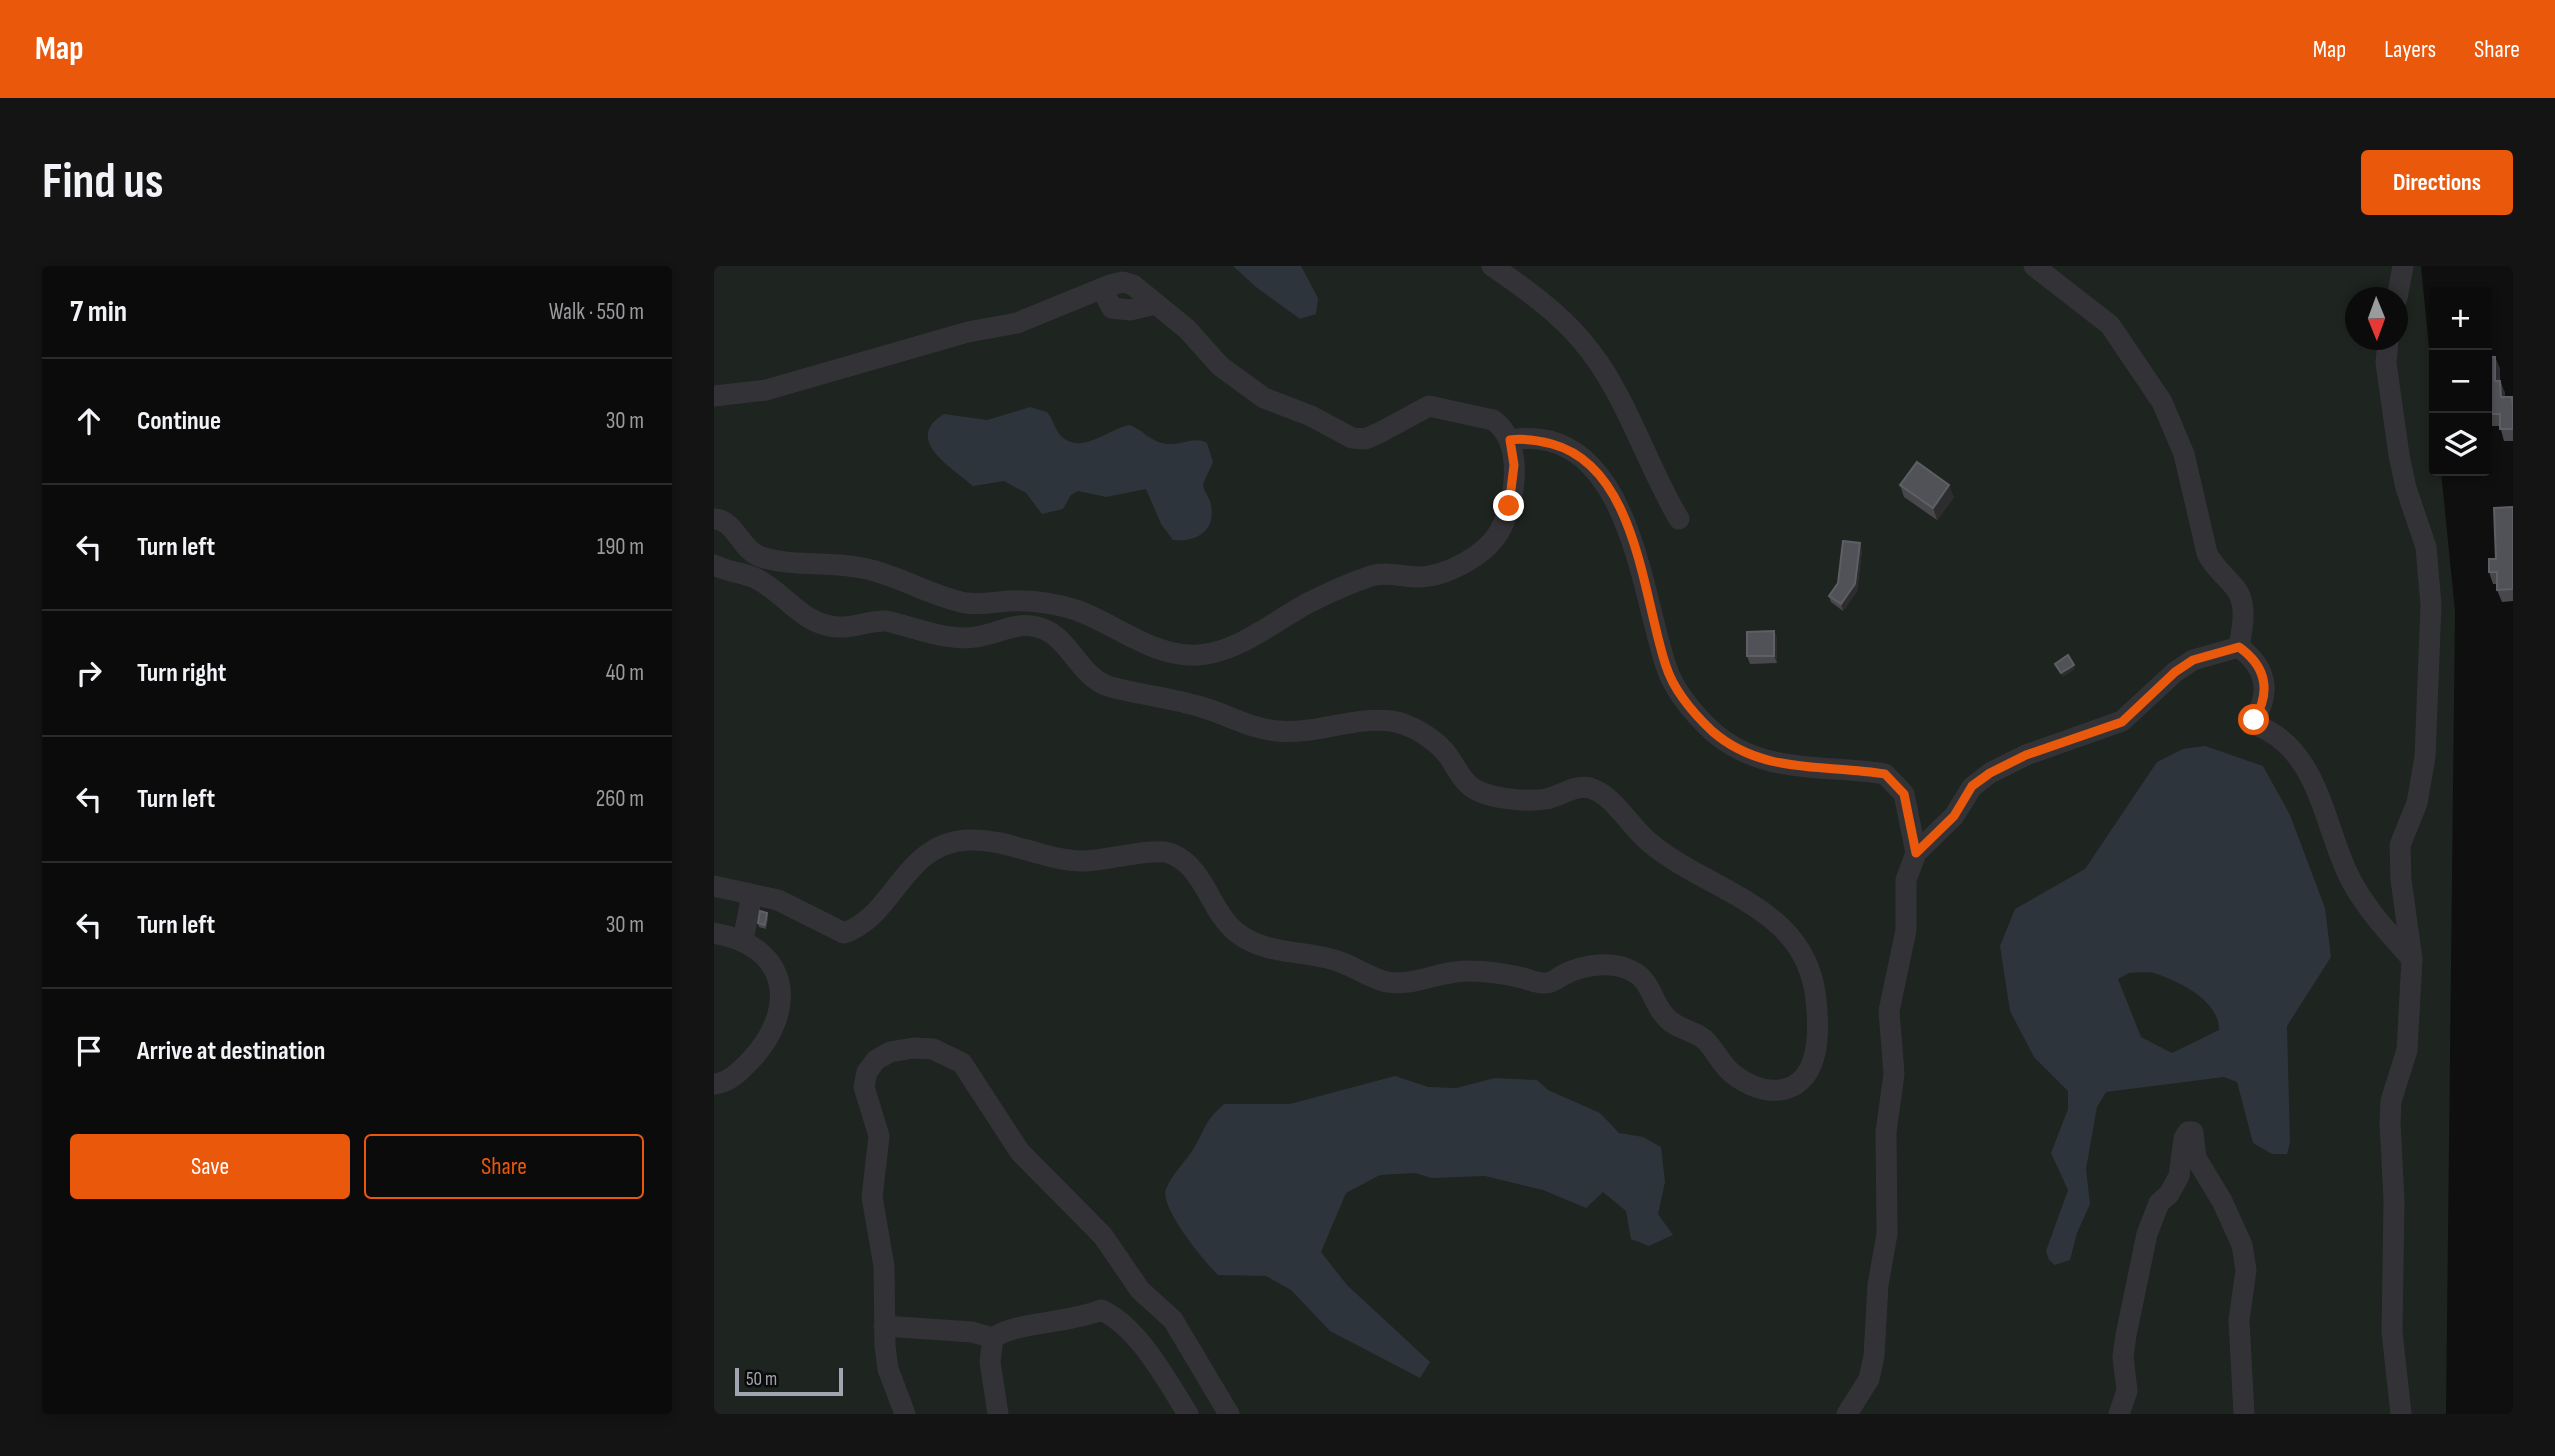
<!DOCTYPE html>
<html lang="en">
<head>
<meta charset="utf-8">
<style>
  :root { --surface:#0b0b0c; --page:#141415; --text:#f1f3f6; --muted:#9a9b9d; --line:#2b2b2d; --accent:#ea580c }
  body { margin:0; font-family:"Sofia Sans Condensed",sans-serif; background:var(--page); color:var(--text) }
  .controls { position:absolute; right:21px; top:21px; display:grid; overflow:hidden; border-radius:7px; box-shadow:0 4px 10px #0003 }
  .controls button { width:63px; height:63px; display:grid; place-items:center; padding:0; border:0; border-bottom:2px solid var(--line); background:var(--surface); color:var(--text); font:35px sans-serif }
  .compass { position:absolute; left:1631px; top:21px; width:63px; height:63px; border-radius:50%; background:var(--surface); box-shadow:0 4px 10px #0003; rotate:179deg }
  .scale { position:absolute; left:21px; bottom:18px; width:108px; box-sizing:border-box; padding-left:7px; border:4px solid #a2a4af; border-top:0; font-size:19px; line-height:24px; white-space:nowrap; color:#a2a4af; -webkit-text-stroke:5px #0a0a0b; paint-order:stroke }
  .stop { position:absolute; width:21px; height:21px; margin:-16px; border:5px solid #ea580c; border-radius:50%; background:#fff }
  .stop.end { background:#ea580c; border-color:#fff; box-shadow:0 2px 7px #0008 }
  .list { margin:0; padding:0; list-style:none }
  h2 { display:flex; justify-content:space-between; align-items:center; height:91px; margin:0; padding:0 28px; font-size:30px }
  h2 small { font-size:23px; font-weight:400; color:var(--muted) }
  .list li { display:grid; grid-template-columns:46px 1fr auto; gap:21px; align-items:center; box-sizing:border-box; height:126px; padding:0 28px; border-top:2px solid var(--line) }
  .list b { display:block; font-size:26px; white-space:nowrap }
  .list em { font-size:23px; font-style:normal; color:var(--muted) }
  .actions { display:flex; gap:14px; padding:21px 28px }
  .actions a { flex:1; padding:16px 0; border:2px solid var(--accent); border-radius:7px; text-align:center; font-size:24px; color:var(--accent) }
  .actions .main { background:var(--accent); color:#fff }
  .icon { flex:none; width:38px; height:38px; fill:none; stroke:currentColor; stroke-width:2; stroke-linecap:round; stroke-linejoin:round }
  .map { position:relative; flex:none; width:1799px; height:1148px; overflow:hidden; border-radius:7px }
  header { display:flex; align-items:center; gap:42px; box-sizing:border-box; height:98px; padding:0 35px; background:var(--accent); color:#fff }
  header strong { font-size:33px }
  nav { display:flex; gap:38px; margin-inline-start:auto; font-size:24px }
  .intro { display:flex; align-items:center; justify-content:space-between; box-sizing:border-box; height:168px; padding:0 42px }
  h1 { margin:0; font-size:49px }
  .button { padding:18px 32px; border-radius:7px; background:var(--accent); color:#fff; font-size:24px; font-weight:700 }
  main { display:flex; gap:42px; padding:0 42px }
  aside { flex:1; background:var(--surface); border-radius:7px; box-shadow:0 4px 10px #0003 }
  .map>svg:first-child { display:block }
  .green { fill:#1e241f; fill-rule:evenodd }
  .water { fill:#2e343b; fill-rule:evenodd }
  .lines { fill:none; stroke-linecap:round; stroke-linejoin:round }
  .minor { stroke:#333337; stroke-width:21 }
  .wall { fill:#48484c }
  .shaded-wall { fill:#2d2d30 }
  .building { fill:#515257; stroke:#5e5f65; stroke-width:2 }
  .route { stroke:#ea580c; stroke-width:9 }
</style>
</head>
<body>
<header>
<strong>Map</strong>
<nav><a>Map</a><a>Layers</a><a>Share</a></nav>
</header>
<div class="intro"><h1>Find us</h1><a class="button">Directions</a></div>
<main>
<aside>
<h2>7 min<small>Walk · 550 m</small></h2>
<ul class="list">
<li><svg class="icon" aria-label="ahead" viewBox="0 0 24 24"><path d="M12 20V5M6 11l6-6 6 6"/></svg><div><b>Continue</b></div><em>30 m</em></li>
<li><svg class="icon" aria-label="left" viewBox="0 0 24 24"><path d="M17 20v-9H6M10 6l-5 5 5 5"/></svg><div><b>Turn left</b></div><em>190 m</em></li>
<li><svg class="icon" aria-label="right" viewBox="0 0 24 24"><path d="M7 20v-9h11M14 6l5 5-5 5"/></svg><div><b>Turn right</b></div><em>40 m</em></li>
<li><svg class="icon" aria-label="left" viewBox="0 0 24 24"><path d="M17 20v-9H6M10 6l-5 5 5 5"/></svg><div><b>Turn left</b></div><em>260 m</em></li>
<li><svg class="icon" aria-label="left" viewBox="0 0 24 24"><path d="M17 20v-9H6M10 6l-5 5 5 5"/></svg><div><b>Turn left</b></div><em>30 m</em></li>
<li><svg class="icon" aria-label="arrive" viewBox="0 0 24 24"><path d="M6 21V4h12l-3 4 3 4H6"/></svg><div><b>Arrive at destination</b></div></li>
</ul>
<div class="actions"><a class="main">Save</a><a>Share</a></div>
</aside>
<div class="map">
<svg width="1799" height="1148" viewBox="0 0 1799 1148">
  <rect width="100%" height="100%" fill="#0f0f10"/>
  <path class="green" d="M0,0H1707L1720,133V205H1727L1741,345L1732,1148H0ZM1642,32H1684V74H1642Z"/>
  <g class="water">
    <path d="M519,0H587L604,32L602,48L586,53L542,21Z"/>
    <path d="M316,141L333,146C339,153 341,164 347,170C368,190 395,162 416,159C431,165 437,177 455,178C468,179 480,170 493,177L499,196L489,218C490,227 496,231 497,239C502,266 482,276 459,274L447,258L432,223L392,231L364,225L357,229L349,243L328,248L312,227L290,215L259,220C238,202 188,173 230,148L273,154Z"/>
    <path d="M1491,480L1549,500L1576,549L1611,642L1617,691L1573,760L1576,876L1573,888H1558L1539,877L1523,816L1510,811L1392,826L1383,841L1372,903L1376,938L1363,967L1356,994L1341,999L1335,994L1332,985L1354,924L1337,887L1354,843V825L1320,791L1296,745L1286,680L1301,643L1371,603L1443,496L1469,483ZM1415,707C1424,707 1435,705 1443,708C1468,717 1505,735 1505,764L1458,787L1427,771L1404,713Z"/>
    <path d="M681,810L714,821L742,822L781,812L823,814L834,824L886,847L905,867L929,871L947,881L951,916L944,948L959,969L935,980L917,973L912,945L889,926L872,942L829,924L771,910L718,912L701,907L666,909L632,927L607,986L633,1019L716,1096L706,1112L616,1065L577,1024L552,1010L504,1009C490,995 445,941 452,923C458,908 472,895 480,882C493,860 489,857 510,838H576Z"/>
  </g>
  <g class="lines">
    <g class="minor">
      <path d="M778,0C809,21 844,46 868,75C912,126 931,196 965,253"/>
      <path d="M1320,0L1396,59L1448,136L1470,188L1493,287C1500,303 1515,312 1524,326C1533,342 1528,364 1525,381C1553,402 1557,426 1540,454L1542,459C1603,482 1609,554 1633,606C1648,639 1674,666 1698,693L1693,784L1677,835L1676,856L1680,935L1678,1066L1687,1148"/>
      <path d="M388,23L398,42L416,44L441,38"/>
      <path d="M1683,32L1689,0"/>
      <path d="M1674,74L1672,97L1685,189L1692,222L1712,281L1717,339L1711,491L1703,537L1686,579L1687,614L1698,693"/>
      <path d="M0,130L52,124L254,66L303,57L396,19L409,16L419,19L473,63L506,100L550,132L597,150L638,172L651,173L665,167L715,140L779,154C811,176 802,237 785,266C771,290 731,311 704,311C688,311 673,305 657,310C636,317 614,327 594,337C561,355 524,386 485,389C439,392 402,358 362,344C340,337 317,334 294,335C281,336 266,339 252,337C220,331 189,312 157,304C122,294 83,302 47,291C27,285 21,253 0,253"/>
      <path d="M796,174C914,154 927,326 952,400C960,425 979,447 998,465C1049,510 1111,498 1171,508L1190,528L1202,587"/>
      <path d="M0,299C13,306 28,306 41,312C71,326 87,359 124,361C141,362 156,354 172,355C200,361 234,376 262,371C281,369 299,357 318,360C356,365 362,411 397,421C427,429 458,432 487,441C513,448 536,463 563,465C601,469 640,450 677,455C698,458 723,474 735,491C744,504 749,518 764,525C781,533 813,536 832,533C847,530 861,518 876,522C900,529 916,561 935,576C995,627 1093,639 1102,734C1104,753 1105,773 1100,791C1089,832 1049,832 1019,808C1007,799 1001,783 990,773C977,763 961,763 951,750C938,736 937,714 918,705C899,695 871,698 851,708C845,711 839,717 832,717C824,718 817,714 809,712C787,707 763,703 741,706C719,709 696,720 673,716C655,712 639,699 620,694C587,684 551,689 522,666C496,645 491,602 458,588C439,580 390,596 367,595C329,594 292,572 254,574C189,577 181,650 130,667L64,634L0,620"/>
      <path d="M0,667C76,680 85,743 36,795C26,805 15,817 0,818"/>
      <path d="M29,674L38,629"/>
      <path d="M170,1060L258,1066L279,1072"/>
      <path d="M191,1148L174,1103L171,1080L170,1000L158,931L165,870L150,821L153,806L162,794L176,786L199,782L219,783L248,797L306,886L389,970L426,1024L459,1054L515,1148"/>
      <path d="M284,1148L276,1096L279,1072C300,1056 357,1057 387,1044C424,1060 453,1115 474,1148"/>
      <path d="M1133,1148L1155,1113L1160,1090L1164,1019L1173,968L1172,866L1180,808L1175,745L1192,664V614L1202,587L1240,550L1258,521L1276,507L1312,489L1408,455L1461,406L1479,394L1525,381"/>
      <path d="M1405,1148L1413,1125L1409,1091L1412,1069L1433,968L1445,937L1455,928L1465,910L1470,872L1474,866H1479L1482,892L1508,935L1528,979L1532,1004L1525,1054L1530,1148"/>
    </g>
  </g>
  <g class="wall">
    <path d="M1773,91H1781L1786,103V115L1791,127V131H1798L1799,134V175H1790L1786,160H1773Z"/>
    <path d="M1186,219L1240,231L1223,254L1190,231Z"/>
    <path d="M1799,241V335L1788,336L1783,324V318H1779L1775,306L1782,293Z"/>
    <path d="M1148,284L1143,325L1129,345L1117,336L1115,330Z"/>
    <path d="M1060,365L1063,373V397L1036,398L1033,390Z"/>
    <path d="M53,647L54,651L52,663L45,661L44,657Z"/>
  </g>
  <g class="shaded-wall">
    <path d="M1781,91L1786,103L1785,127L1781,115Z"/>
    <path d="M1786,115L1791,127V143L1787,131Z"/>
    <path d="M1235,219L1240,231L1223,254L1219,242Z"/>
    <path d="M1146,277L1148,284L1143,325L1129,345L1127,338Z"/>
    <path d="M1060,365L1063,373V397L1060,390Z"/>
    <path d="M1360,399L1361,403L1349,411L1347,407Z"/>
    <path d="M53,647L54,651L52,663L51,659Z"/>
  </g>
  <g class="building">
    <path d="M1773,91H1781V115H1786L1787,131H1798L1799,140V163H1786V148H1773Z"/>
    <path d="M1203,196L1235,219L1219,242L1186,219Z"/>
    <path d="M1799,241V323L1783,324V306H1775V293H1782L1780,242Z"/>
    <path d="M1129,275L1146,277L1141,318L1127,338L1115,330L1124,317Z"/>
    <path d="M1060,365V390H1033V366Z"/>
    <path d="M1354,389L1360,399L1347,407L1341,398Z"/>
    <path d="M46,645L53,647L51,659L44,657Z"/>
  </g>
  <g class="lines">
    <path class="route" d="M795,240L800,199L796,174C811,172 823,174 838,178C923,201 929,332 952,400C960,425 979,447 998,465C1048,509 1111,498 1171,508L1190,528L1202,587L1240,550L1258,520L1276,507L1312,489L1408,456L1461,406L1479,394L1525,381C1553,401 1557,426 1540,454"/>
  </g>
</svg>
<div class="controls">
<button>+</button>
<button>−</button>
<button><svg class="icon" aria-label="layers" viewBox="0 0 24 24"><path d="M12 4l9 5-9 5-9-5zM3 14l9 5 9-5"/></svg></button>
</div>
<svg class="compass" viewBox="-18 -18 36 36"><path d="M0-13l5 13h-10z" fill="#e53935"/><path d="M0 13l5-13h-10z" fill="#9a9b9d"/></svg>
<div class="scale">50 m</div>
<div class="stop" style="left:1540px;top:454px"></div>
<div class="stop end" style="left:795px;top:240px"></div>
</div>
</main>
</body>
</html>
